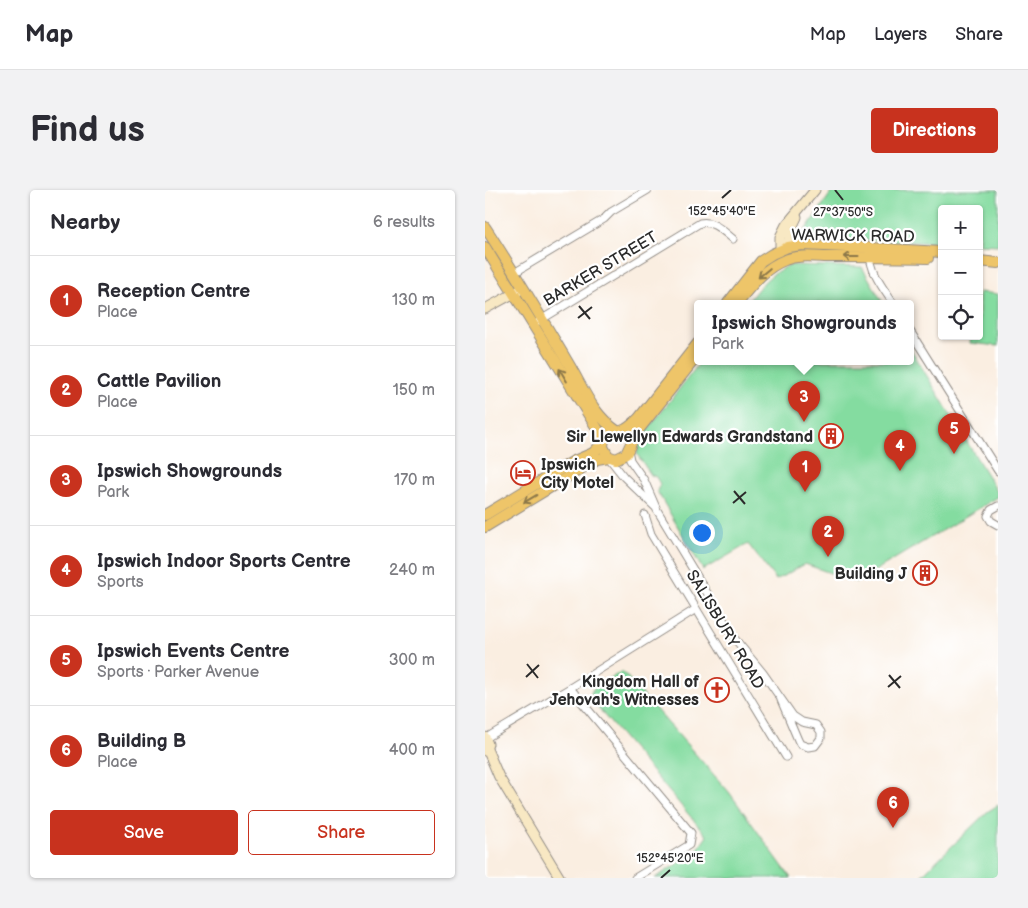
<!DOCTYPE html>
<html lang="en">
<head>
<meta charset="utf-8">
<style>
  :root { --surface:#fff; --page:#f2f2f3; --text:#2b2b33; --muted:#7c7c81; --line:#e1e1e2; --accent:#c8321e }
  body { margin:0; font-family:"Balsamiq Sans",sans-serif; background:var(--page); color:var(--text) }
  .controls { position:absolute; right:15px; top:15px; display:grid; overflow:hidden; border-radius:5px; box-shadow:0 1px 4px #0004 }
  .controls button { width:45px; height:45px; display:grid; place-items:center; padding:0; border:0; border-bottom:1px solid var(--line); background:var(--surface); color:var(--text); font:25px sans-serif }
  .you { position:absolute; left:216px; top:342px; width:18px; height:18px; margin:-12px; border:4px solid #fff; border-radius:50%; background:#1a73e8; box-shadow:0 0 0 8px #1a73e833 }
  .badge { display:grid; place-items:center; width:32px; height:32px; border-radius:50%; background:var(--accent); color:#fff; font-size:16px; font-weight:700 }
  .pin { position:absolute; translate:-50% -41px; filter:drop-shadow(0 1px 2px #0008) }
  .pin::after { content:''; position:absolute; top:26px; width:18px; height:15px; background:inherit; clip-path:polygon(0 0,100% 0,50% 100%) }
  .popup { position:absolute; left:209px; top:110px; width:220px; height:65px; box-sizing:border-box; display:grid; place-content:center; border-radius:5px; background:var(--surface); filter:drop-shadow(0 1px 4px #0005); font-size:16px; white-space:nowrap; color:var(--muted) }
  .popup b { font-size:19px; color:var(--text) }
  .popup::after { content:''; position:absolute; left:50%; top:100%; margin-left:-10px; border:10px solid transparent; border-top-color:var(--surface) }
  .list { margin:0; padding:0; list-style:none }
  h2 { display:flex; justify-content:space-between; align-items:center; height:65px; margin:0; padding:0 20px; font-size:21px }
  h2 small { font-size:16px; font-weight:400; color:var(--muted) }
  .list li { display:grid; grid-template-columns:32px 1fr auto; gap:15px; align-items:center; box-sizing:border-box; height:90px; padding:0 20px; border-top:1px solid var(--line) }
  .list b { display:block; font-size:19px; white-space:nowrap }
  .list p { margin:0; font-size:16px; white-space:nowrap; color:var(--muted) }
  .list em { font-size:16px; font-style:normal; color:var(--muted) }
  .actions { display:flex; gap:10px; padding:15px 20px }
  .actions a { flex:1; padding:11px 0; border:1px solid var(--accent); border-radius:5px; text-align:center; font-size:18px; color:var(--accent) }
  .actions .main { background:var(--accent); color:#fff }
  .icon { flex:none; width:28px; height:28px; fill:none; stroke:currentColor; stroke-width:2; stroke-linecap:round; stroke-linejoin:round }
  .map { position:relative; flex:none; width:513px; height:688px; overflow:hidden; border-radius:5px }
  header { display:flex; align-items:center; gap:30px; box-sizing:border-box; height:70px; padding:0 25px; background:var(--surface); border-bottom:1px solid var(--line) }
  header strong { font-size:24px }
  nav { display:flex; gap:28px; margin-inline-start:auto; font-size:18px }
  .intro { display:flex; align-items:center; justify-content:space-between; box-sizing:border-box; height:120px; padding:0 30px }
  h1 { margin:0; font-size:35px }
  .button { padding:12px 22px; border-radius:5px; background:var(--accent); color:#fff; font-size:18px; font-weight:700 }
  main { display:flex; gap:30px; padding:0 30px }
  aside { flex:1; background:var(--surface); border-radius:5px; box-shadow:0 1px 4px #0004 }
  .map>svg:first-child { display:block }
  .green { fill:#84dca0; stroke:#588466 }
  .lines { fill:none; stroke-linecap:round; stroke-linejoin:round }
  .street-casing { stroke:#928c86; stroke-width:9 }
  .secondary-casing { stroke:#928c86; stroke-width:11 }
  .primary-casing { stroke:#928c86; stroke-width:12 }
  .street { stroke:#fff; stroke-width:7 }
  .secondary { stroke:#f8e8c3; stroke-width:9 }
  .primary { stroke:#eec569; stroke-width:10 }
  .oneway { stroke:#8c784a }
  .ticks { fill:none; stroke:#2b2b2b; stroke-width:2 }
  .labels { text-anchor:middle; stroke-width:4.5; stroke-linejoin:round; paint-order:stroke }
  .street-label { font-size:16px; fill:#2b2b2b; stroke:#fff }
  .poi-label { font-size:16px; font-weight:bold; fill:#2b2b2b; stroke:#fff; text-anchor:end }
  .ticks-label { font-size:12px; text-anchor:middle; fill:#2b2b2b; stroke:#fff; stroke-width:4.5; stroke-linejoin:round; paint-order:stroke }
</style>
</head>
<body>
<header>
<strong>Map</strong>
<nav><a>Map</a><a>Layers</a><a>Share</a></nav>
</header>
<div class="intro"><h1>Find us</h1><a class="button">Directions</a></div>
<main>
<aside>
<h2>Nearby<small>6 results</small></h2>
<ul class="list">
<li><span class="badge">1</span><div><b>Reception Centre</b><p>Place</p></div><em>130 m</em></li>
<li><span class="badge">2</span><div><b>Cattle Pavilion</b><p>Place</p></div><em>150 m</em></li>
<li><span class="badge">3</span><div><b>Ipswich Showgrounds</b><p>Park</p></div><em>170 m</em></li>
<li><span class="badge">4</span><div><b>Ipswich Indoor Sports Centre</b><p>Sports</p></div><em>240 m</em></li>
<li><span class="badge">5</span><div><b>Ipswich Events Centre</b><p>Sports · Parker Avenue</p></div><em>300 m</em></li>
<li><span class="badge">6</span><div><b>Building B</b><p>Place</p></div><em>400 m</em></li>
</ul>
<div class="actions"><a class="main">Save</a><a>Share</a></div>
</aside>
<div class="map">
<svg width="513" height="688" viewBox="0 0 513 688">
  <rect width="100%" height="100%" fill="#fff"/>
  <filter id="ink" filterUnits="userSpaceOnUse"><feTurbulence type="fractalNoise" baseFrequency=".02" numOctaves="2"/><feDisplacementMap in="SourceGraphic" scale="10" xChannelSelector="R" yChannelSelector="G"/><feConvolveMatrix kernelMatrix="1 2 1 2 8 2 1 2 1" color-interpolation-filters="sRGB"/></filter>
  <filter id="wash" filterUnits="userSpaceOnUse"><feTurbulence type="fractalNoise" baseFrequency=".0096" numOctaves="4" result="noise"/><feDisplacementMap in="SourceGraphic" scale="20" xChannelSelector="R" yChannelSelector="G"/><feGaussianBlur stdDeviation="1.12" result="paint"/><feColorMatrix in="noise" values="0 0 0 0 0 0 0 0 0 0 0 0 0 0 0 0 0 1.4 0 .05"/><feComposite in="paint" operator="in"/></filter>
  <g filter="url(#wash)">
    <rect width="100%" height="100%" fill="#faeee1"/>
    <g class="green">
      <path d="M348,0H513V55L494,54V19H457V53L315,48Z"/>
      <path d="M307,75L377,77L398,113H262C275,96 286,81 307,75Z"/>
      <path d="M494,102L513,104V156L485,153L486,146H494Z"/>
      <path d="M425,158L513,303V307L371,392L320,374L291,390L263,354L218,380L172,301L175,294L171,287L166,285L152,264L154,251L160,243L216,171H425Z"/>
      <path d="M137,481L244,602L306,688H170L210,663L222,646L107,511L106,503L108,499Z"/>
      <path d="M513,615V688H434L502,622Z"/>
    </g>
  </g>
  <g filter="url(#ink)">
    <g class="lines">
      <defs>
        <g id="street">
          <path d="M385,63C385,82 398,98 408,113"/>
          <path d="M29,83L119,29L126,22L163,0"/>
          <path d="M54,131L215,33C228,30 238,41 248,49"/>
          <path d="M425,141L513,281"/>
          <path d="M143,260L145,270L159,290L172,320L250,449L278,483L308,526L317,532L331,535L336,542V548L330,556L323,557L315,554L313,550L296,510"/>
          <path d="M124,268L139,287L169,316"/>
          <path d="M513,316L506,320L503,326L506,331L513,335"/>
          <path d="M160,325L166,344L301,567"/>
          <path d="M85,498L206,643L204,655L150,688"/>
          <path d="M1,548L85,498L211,419"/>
        </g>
        <g id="secondary">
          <path d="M303,57L304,44L312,27"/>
          <path d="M295,60V47L301,35L330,0"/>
          <path d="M0,119L35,100"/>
          <path d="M0,547L3,554L0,561"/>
          <path d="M2,559L14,587L75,688"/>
        </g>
        <g id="primary">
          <path d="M0,37C29,81 55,126 82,171C98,197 106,223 132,241"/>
          <path d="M0,57L115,243L118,252"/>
          <path d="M494,71L513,73"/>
          <path d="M243,113L276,71L287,64L303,57L317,55L385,58L457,62"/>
          <path d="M252,113C266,96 279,78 300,70C314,64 332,67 347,67C379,67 411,67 443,68"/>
          <path d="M213,153L154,228C150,232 146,236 141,239C131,244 118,242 118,257L123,266L131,269L141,264L151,243L213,165"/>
          <path d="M0,325L89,271L108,263L118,253"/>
          <path d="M0,337L102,275L112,269L124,267"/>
        </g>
      </defs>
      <use href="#street" class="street-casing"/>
      <use href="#secondary" class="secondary-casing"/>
      <use href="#primary" class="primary-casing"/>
      <use href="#street" class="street"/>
      <use href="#secondary" class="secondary"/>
      <use href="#primary" class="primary"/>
    </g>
    <defs><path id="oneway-shaft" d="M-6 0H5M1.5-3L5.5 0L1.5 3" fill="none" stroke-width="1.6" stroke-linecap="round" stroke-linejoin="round" transform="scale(1.25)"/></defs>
    <g class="oneway">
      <use href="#oneway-shaft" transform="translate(366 67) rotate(180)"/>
      <use href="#oneway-shaft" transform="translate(279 83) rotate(140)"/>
      <use href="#oneway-shaft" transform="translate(78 185) rotate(-121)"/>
      <use href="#oneway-shaft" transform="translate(45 309) rotate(149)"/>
    </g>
  </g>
  <path class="ticks" d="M350,0L358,10M237,8L246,0M94,116L105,129M93,128L107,117M249,301L260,314M248,313L261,302M42,474L53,488M404,485L415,498M41,487L54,475M403,497L416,486M176,688L185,680"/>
  <defs>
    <symbol id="building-ring" viewBox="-11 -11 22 22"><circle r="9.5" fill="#fff" stroke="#c8321e" stroke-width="1.5"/><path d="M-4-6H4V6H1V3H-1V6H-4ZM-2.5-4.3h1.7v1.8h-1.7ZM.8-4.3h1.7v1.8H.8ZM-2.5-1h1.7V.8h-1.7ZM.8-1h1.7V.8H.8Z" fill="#c8321e"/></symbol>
    <symbol id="hotel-ring" viewBox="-11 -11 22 22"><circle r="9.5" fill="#fff" stroke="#c8321e" stroke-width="1.5"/><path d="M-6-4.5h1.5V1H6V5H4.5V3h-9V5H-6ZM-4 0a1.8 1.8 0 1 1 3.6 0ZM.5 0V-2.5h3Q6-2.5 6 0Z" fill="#c8321e"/></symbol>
    <symbol id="church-ring" viewBox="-11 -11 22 22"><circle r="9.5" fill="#fff" stroke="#c8321e" stroke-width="1.5"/><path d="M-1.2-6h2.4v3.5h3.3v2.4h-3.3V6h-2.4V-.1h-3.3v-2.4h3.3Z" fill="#c8321e"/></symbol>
  </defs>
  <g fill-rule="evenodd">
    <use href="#building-ring" x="332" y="232" width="28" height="28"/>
    <use href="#hotel-ring" x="24" y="269" width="28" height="28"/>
    <use href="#building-ring" x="426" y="369" width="28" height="28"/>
    <use href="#church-ring" x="218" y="486" width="28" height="28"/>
  </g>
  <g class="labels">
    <g class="street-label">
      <text transform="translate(368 45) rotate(1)" y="6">WARWICK ROAD</text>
      <text transform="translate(115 78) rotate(-31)" y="6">BARKER STREET</text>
      <text transform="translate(241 439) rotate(59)" y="6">SALISBURY ROAD</text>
    </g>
    <g class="poi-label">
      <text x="328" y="252">Sir Llewellyn Edwards Grandstand</text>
      <text x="56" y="280" text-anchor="start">Ipswich<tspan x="56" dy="18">City Motel</tspan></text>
      <text x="422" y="389">Building J</text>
      <text x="214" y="497">Kingdom Hall of<tspan x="214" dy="18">Jehovah's Witnesses</tspan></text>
    </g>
  </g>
  <g class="ticks-label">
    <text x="237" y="25">152°45'40"E</text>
    <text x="358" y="26">27°37'50"S</text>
    <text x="185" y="672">152°45'20"E</text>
  </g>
</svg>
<div class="controls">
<button>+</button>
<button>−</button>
<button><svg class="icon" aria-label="locate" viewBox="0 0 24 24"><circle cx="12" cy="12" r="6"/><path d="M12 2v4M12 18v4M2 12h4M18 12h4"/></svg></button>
</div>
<div class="you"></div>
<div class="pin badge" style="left:320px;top:302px">1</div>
<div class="pin badge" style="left:343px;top:367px">2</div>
<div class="pin badge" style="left:319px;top:232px">3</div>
<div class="popup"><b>Ipswich Showgrounds</b>Park</div>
<div class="pin badge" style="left:415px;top:281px">4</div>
<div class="pin badge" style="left:469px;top:264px">5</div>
<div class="pin badge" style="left:408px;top:638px">6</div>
</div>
</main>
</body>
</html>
